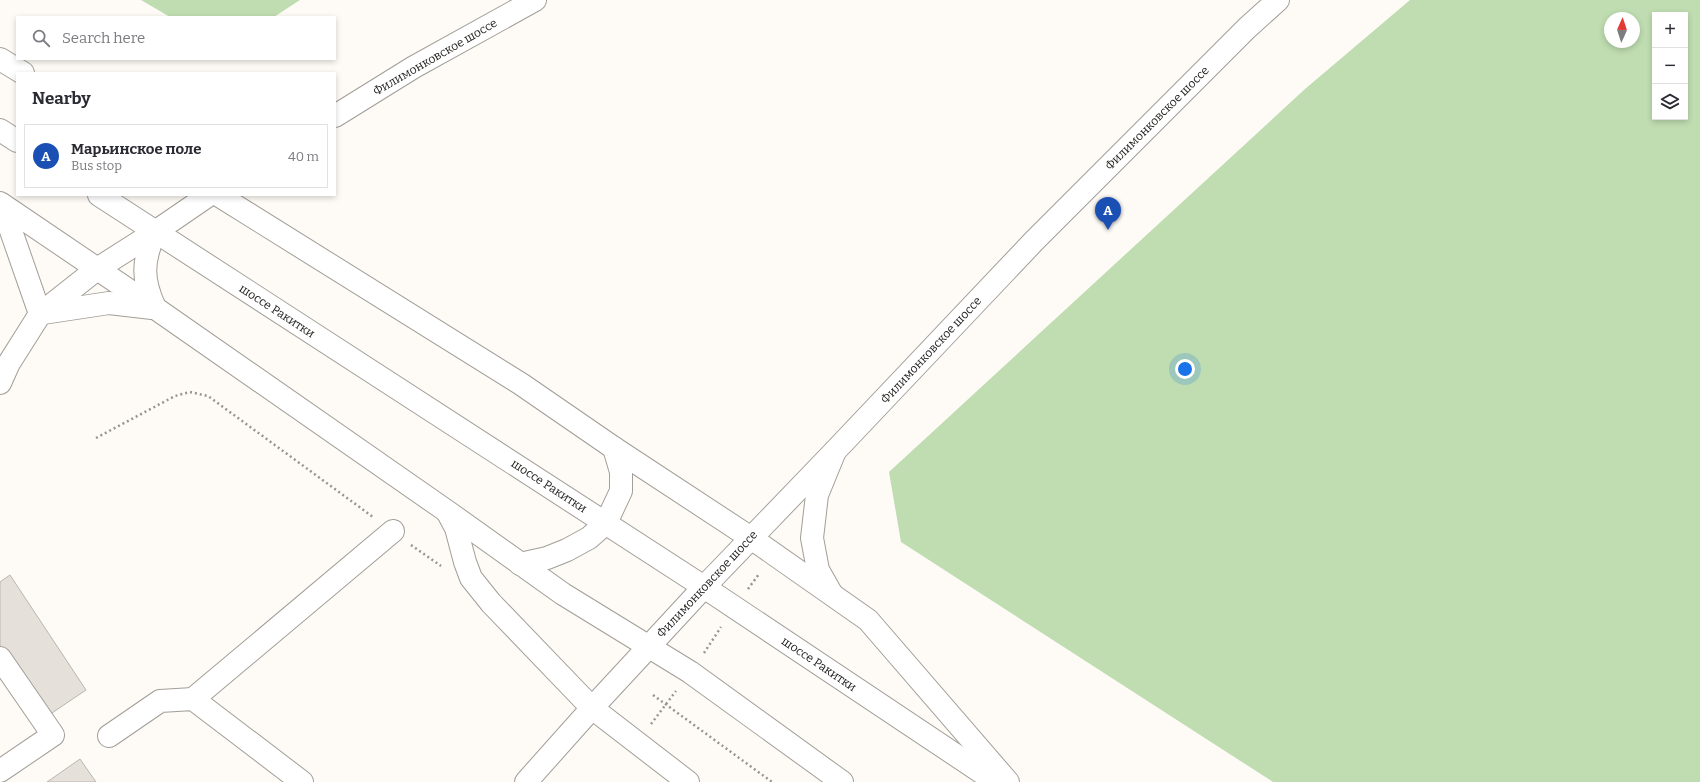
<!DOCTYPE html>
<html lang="en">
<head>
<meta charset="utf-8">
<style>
  :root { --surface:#fff; --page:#f2f2f3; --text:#2b2b33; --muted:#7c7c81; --line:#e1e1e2; --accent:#ea580c }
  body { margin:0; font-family:Bitter,serif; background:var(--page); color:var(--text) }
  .controls { position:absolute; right:12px; top:12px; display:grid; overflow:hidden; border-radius:0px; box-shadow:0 2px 6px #0003 }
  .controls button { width:36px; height:36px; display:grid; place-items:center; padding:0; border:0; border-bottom:1px solid var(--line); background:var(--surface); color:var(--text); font:20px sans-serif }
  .compass { position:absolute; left:1604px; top:12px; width:36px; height:36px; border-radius:50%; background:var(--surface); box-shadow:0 2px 6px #0003; rotate:3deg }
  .you { position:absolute; left:1185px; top:369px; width:14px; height:14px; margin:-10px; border:3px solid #fff; border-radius:50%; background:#1a73e8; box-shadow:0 0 0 6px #1a73e833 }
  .badge { display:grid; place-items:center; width:26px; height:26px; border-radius:50%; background:var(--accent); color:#fff; font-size:13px; font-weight:700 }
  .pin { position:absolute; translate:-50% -33px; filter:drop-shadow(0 1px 2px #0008) }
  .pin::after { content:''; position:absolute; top:21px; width:14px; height:12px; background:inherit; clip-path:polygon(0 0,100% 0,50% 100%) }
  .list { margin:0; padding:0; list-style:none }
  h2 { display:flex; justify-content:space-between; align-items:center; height:52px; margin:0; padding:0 16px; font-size:17px }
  h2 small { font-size:13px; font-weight:400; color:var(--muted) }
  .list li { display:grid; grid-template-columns:26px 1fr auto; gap:12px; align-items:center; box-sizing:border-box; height:64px; margin:0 8px 8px; padding:0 8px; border:1px solid var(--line); border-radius:0px }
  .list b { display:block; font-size:15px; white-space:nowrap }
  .list p { margin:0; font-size:13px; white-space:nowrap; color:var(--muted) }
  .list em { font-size:13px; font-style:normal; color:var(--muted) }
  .icon { flex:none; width:22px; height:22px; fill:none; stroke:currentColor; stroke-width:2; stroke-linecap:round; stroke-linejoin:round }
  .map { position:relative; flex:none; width:1700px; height:782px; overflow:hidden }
  .search { position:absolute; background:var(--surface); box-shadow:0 2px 6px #0003; left:16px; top:16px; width:320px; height:44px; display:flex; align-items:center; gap:10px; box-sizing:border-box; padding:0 14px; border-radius:0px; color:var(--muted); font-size:15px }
  .panel { position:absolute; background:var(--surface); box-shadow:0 2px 6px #0003; left:16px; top:72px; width:320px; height:124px; border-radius:0px }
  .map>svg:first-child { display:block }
  .green { fill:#bfddb1; fill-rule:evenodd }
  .building { fill:#e5e1da; stroke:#bab6af }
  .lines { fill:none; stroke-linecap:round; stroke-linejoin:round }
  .minor-casing { stroke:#a29e98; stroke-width:24 }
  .major-casing { stroke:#a29e98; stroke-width:24 }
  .path { stroke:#979491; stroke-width:2.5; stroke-dasharray:2 3; stroke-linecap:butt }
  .minor { stroke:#fff; stroke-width:22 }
  .major { stroke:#fff; stroke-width:22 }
  .labels { text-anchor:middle; stroke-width:4; stroke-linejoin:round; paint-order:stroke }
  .street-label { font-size:12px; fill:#22201e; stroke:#fff }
</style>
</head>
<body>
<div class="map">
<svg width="1700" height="782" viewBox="0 0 1700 782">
  <rect width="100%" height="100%" fill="#fefbf6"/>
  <g class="green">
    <path d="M141,0H300L274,17H170Z"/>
    <path d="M1410,0H1700V782H1273L901,542L889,472L1305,89ZM1655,15H1685V117H1655ZM1610,18H1634V42H1610Z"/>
  </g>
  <g class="building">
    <path d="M10,575L86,690L46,717L0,647V582Z"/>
    <path d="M80,759L96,782H47Z"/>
  </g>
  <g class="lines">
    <defs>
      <g id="minor">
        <path d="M0,59L23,73"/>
        <path d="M218,195L521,384L614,448L751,538L868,620L1008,782"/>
        <path d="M0,203L155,308L448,512L563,594L690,672L842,782"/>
        <path d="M2,205L40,314"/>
        <path d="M155,308C142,279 142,262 155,232"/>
        <path d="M43,313L109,303L152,308"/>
        <path d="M0,383L9,363L40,314L97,269L155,232"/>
        <path d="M448,513L456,528L465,562L471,578L491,603L592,708L688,782"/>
        <path d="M520,564L547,558L567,550L589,538L606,523L621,491V472L614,448"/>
        <path d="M831,593L818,570L812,538L817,495L835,451"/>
        <path d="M0,658L53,735L0,771"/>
        <path d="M193,699L393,531"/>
        <path d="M109,736L160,701L193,699L302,782"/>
        <path d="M526,782L592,708L704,587"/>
      </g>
      <g id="major">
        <path d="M335,116L414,67L535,0"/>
        <path d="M0,130L17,141"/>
        <path d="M99,195L704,587L996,782"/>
        <path d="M155,232L209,195"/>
        <path d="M704,587L835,451L1034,241L1247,28L1278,0"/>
      </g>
    </defs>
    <use href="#minor" class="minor-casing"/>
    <use href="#major" class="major-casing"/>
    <g class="path">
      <path d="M96,438L175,396L190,392L208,396L373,517"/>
      <path d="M411,545L441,566"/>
      <path d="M748,589L759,574"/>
      <path d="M704,653L721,627"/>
      <path d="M653,695L772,782"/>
      <path d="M651,724L676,691"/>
    </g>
    <use href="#minor" class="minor"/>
    <use href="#major" class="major"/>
  </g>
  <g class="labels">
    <g class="street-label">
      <text transform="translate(435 57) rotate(-30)" y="4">Филимонковское шоссе</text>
      <text transform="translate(1157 118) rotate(-45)" y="4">Филимонковское шоссе</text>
      <text transform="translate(277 311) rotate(33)" y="4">шоссе Ракитки</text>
      <text transform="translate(931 350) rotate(-47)" y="4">Филимонковское шоссе</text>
      <text transform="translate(549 486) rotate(33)" y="4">шоссе Ракитки</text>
      <text transform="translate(707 584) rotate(-47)" y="4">Филимонковское шоссе</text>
      <text transform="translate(819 664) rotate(34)" y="4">шоссе Ракитки</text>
    </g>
  </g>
</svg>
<div class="controls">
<button>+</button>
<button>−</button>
<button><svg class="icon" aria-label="layers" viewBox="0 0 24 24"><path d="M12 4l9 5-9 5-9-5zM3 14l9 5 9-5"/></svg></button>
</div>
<svg class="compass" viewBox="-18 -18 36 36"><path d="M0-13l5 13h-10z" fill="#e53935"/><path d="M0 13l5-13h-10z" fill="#7c7c81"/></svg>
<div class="you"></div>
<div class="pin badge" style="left:1108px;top:230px;background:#1a4fb4">A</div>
<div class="search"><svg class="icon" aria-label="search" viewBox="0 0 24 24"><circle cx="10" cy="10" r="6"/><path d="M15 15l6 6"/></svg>Search here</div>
<section class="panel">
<h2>Nearby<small></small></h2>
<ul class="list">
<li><span class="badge" style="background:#1a4fb4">A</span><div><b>Марьинское поле</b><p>Bus stop</p></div><em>40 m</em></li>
</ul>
</section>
</div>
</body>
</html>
